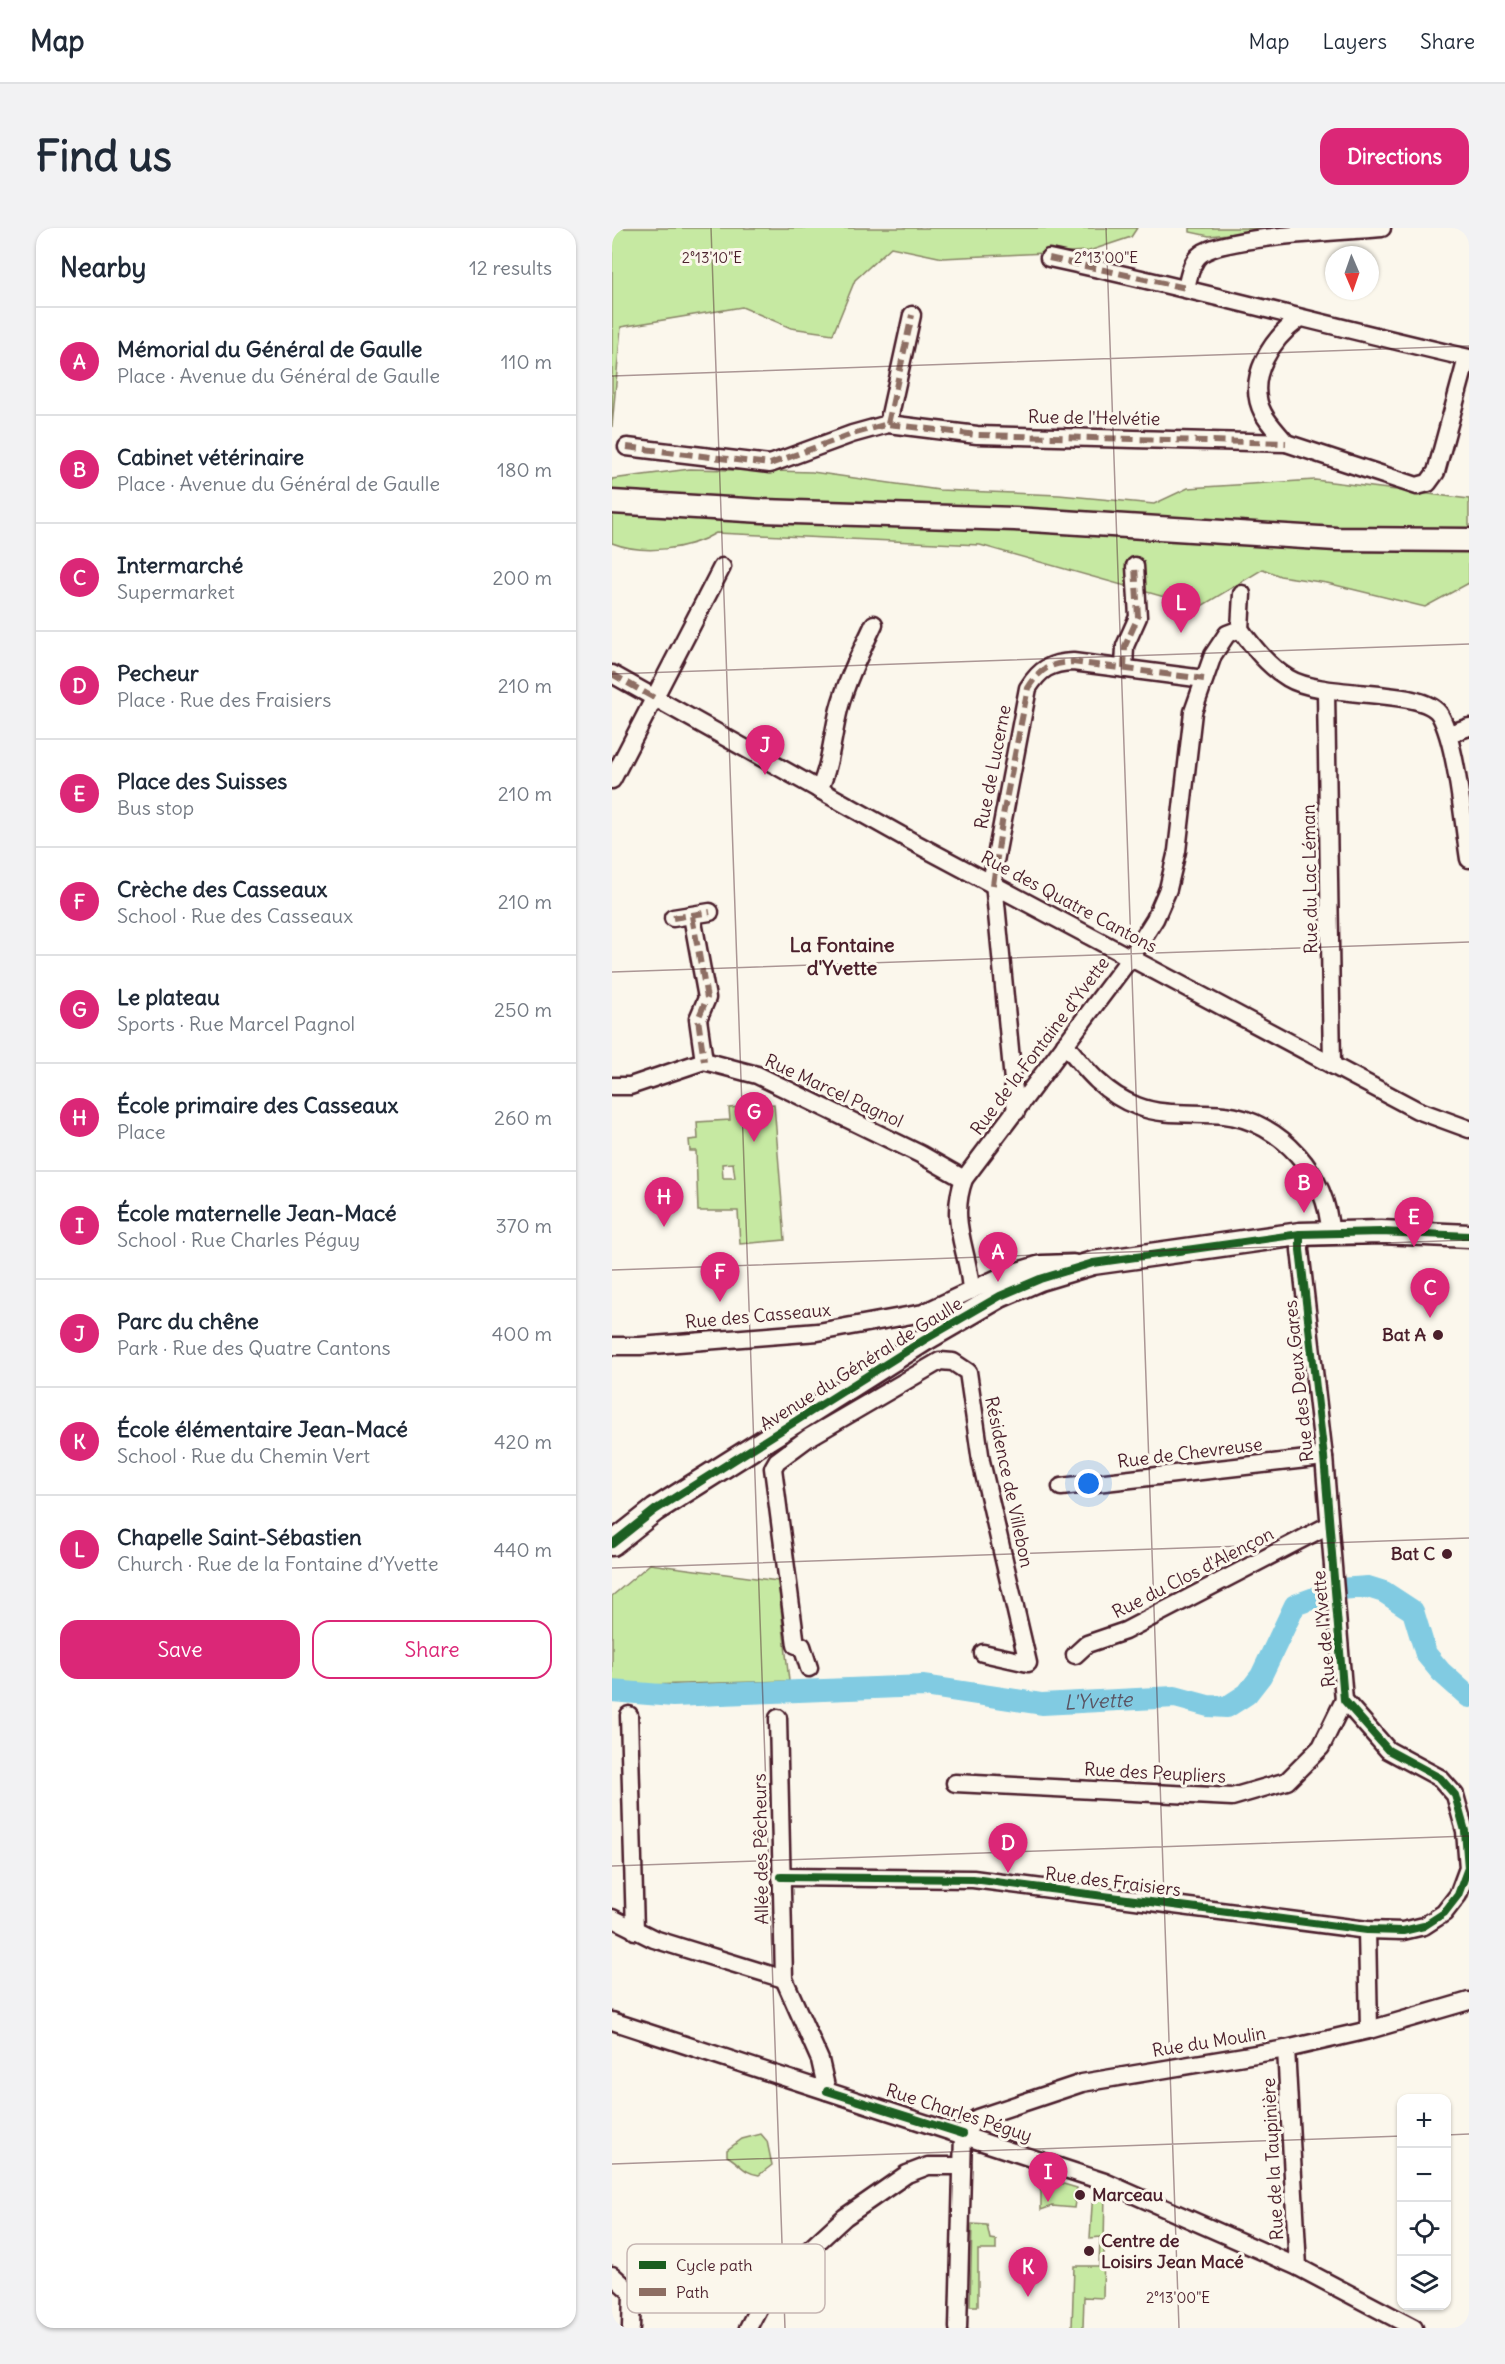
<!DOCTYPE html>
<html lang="en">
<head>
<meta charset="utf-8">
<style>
  :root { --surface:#fff; --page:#f2f2f3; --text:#1f2937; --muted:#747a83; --line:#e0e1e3; --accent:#db2777 }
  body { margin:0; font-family:Delius,sans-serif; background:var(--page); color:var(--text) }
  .controls { position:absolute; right:18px; bottom:18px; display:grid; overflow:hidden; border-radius:12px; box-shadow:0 2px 4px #0004 }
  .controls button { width:54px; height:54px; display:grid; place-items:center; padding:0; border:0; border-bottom:2px solid var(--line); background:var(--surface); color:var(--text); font:30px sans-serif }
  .compass { position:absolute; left:713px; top:18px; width:54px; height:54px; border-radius:50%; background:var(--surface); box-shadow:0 2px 4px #0004; rotate:178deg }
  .you { position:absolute; left:477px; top:1256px; width:21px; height:21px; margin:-15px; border:4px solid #fff; border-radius:50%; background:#1a73e8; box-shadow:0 0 0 9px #1a73e833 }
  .badge { display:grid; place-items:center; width:39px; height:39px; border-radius:50%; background:var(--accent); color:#fff; font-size:20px; font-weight:700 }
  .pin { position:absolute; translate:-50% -50px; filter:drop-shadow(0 2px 3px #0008) }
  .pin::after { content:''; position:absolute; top:32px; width:21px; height:18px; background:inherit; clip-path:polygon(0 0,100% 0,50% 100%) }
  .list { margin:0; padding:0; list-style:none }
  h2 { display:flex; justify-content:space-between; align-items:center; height:78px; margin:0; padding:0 24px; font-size:26px }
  h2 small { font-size:20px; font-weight:400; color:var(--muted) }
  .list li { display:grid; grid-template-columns:39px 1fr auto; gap:18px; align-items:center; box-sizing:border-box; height:108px; padding:0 24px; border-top:2px solid var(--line) }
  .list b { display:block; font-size:22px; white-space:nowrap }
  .list p { margin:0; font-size:20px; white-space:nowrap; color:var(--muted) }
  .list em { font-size:20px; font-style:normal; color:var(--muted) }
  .actions { display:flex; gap:12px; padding:18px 24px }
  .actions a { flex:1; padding:14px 0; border:2px solid var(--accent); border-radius:18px; text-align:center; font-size:21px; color:var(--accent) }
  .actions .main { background:var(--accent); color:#fff }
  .icon { flex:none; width:33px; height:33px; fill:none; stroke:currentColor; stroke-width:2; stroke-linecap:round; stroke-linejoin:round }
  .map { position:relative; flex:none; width:857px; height:2100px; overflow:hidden; border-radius:18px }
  header { display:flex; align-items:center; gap:36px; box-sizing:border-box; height:84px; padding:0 30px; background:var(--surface); border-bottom:2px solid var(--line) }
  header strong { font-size:28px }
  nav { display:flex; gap:33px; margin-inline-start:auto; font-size:21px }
  .intro { display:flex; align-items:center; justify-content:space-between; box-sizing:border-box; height:144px; padding:0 36px }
  h1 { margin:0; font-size:42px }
  .button { padding:15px 27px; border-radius:18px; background:var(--accent); color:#fff; font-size:21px; font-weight:700 }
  main { display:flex; gap:36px; padding:0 36px }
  aside { flex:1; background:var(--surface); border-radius:18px; box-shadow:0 2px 4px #0004 }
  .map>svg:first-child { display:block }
  .green { fill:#c6e9a2; stroke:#888466; stroke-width:1.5; fill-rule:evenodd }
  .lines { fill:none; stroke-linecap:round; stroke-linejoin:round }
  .river { stroke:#81cbe2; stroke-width:22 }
  .minor-casing { stroke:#4a1f2b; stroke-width:21 }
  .major-casing { stroke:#4a1f2b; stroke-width:27 }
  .minor { stroke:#fbf7ec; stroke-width:16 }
  .major { stroke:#fbf7ec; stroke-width:22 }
  .quiet { stroke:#8d6e63; stroke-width:6; stroke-dasharray:12 6; stroke-linecap:butt }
  .cycleway-casing { stroke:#fbf7ec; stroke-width:11 }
  .cycleway { stroke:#1b5e20; stroke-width:8 }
  .ticks { fill:none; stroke:#4a1f2b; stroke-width:1.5; stroke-opacity:0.45 }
  .poi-dot { fill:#4a1f2b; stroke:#fbf7ec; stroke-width:2 }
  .labels { text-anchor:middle; stroke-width:6; stroke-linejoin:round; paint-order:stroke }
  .street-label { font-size:18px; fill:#4a1f2b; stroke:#fbf7ec }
  .poi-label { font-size:18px; font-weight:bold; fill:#4a1f2b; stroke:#fbf7ec; text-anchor:end }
  .neighbourhood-label { font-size:20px; font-weight:bold; fill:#4a1f2b; stroke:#fbf7ec }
  .water-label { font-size:20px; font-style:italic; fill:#5a5362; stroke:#fbf7ec }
  .key { fill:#fbf7ec; stroke:#c6b6b2; stroke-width:1.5 }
  .key-label { font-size:16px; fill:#4a1f2b }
  .ticks-label { font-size:15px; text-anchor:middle; fill:#4a1f2b; stroke:#fbf7ec; stroke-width:6; stroke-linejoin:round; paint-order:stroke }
</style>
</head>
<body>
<header>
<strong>Map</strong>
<nav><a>Map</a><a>Layers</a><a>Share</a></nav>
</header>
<div class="intro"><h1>Find us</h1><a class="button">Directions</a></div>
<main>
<aside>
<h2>Nearby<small>12 results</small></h2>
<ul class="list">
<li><span class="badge">A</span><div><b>Mémorial du Général de Gaulle</b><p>Place · Avenue du Général de Gaulle</p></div><em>110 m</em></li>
<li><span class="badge">B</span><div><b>Cabinet vétérinaire</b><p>Place · Avenue du Général de Gaulle</p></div><em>180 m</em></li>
<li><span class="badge">C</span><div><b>Intermarché</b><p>Supermarket</p></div><em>200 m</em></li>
<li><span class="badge">D</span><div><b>Pecheur</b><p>Place · Rue des Fraisiers</p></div><em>210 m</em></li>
<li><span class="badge">E</span><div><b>Place des Suisses</b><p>Bus stop</p></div><em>210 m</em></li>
<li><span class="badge">F</span><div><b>Crèche des Casseaux</b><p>School · Rue des Casseaux</p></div><em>210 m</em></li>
<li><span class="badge">G</span><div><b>Le plateau</b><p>Sports · Rue Marcel Pagnol</p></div><em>250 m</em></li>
<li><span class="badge">H</span><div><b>École primaire des Casseaux</b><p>Place</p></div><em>260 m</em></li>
<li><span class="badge">I</span><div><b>École maternelle Jean-Macé</b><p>School · Rue Charles Péguy</p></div><em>370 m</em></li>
<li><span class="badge">J</span><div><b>Parc du chêne</b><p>Park · Rue des Quatre Cantons</p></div><em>400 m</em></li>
<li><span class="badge">K</span><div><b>École élémentaire Jean-Macé</b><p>School · Rue du Chemin Vert</p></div><em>420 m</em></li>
<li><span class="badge">L</span><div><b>Chapelle Saint-Sébastien</b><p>Church · Rue de la Fontaine d’Yvette</p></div><em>440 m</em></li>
</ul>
<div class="actions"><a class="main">Save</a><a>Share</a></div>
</aside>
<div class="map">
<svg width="857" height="2100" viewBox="0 0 857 2100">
  <rect width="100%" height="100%" fill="#fbf7ec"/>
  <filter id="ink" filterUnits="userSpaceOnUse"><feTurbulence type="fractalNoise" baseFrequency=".0167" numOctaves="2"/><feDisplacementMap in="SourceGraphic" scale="12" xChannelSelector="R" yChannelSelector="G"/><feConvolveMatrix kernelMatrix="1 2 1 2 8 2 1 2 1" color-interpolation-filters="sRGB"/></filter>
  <g filter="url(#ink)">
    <g class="green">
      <path d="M0,0H525L519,9L477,23L331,30L279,19L243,52L221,106L179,100L130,79L9,99L0,199Z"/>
      <path d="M578,0H675L597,8L578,4Z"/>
      <path d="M78,241L200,244L327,262L447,267L542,276L576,260L703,252L857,271V355L813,379L715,355L668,348L651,341L588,379L368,317L104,305C76,322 31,327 0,315V251Z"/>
      <path d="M162,876L173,1012L128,1016L126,983H86L84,923H78L77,912L86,911L85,894L118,892L117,880ZM121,935L123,950H111L110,936Z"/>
      <path d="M38,1336L166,1353L177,1453L0,1458V1368Z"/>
      <path d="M149,1906L155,1913L160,1937L147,1947C131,1945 128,1935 115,1928V1922L130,1911Z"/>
      <path d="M428,1949L465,1960L462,1980L440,1978L429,1982V1964L425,1956Z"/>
      <path d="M481,1962L493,1964L491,2070L472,2069L471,2100H460L462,2038H487L488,2009L478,2010Z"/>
      <path d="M360,1996L375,1997L378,2011L384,2012V2022H366V2078H358Z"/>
    </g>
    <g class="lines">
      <path class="river" id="s1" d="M0,1463L61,1468L312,1458L430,1476L563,1469L596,1478L615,1479L635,1466L649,1448L683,1377L727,1361L756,1359L772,1364L801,1383L814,1426L829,1444L857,1469"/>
      <defs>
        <g id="minor">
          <path d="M437,30C578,60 717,98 857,130"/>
          <path d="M574,60C577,49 579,33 589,26C612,8 735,3 770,0"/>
          <path d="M276,196L300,87"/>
          <path d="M674,215C666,205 656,195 651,185C633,150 660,111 687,91"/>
          <path d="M15,219L158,236L240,206L276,196L365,207L674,215L805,258L816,255L824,244L855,130"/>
          <path d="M628,401C642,420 656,438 676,450C712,472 813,459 828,487C845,518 851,594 857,631"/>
          <path d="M512,441L513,418L526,389L523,338"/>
          <path d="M0,446L301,614L720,837L805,882L857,901"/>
          <path d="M714,464L720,837"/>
          <path d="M837,506L857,499"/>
          <path d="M0,552L110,339"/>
          <path d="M207,562C219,536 220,509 227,481C235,451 249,424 262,396"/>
          <path d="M80,688L95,770L86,791L92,833"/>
          <path d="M61,690L98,684"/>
          <path d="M453,816C474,842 493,866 525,878C553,889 583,884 612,887C669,893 716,948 718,1004"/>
          <path d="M0,858H18L92,833L145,847L308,926L352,951"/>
          <path d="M404,884L381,644L416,460C428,441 438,435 461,434L592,451"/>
          <path d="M359,1063C357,1022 336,995 352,951L519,729L543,691L556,661L565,623L581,484L601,427L615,406L628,401L630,366"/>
          <path d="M0,1118H28L206,1104L311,1085L392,1047L429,1036L461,1035"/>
          <path d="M449,1259L712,1229"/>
          <path d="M463,1427L475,1416L513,1403L717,1297"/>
          <path d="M197,1440L190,1418L184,1417L161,1240L165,1233L196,1210L328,1133L341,1134L356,1144L369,1233L416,1435L371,1425"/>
          <path d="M17,1487L23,1703"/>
          <path d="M166,1490L172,1751L208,1832L215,1863"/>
          <path d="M343,1555L620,1569L675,1553L709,1519L732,1472"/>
          <path d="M169,1649L361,1651L755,1702L791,1703L812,1698L832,1685L846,1667L856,1640L853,1603L843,1567L828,1550L776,1522L732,1472L712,1229L688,1022V1006"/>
          <path d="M0,1690L42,1711L172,1751"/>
          <path d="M755,1702L757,1802"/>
          <path d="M0,1793L493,1954L686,2039L802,2100"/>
          <path d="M674,1821L686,2039"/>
          <path d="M351,1906L365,1890L470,1855L674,1821L757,1802L857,1773"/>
          <path d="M0,2047L20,2065L19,2100"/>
          <path d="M136,2100L158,2058L233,1989L295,1946L316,1938H350"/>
          <path d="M346,2100L351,1906"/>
        </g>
        <g id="major">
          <path d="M0,274L151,283L403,291L724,311L857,312"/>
          <path d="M0,1316L43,1282L312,1112L388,1068L428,1051L481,1035L688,1006L769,1004L857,1008"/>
        </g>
      </defs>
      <use href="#minor" class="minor-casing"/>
      <use href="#major" class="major-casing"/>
      <use href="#minor" class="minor"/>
      <use href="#major" class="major"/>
      <g class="quiet">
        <path d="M437,30L574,60"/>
        <path d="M276,196L300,87"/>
        <path d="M15,219L158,236L240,206L276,196L365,207L674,215"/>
        <path d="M512,441L513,418L526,389L523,338"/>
        <path d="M0,446L44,471"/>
        <path d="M381,657L391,587L416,460C428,441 438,435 461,434L592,451"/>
        <path d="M80,688L95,770L86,791L92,833"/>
        <path d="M61,690L98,684"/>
      </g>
      <defs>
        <g id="cycleway">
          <path d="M0,1316L43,1282L312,1112L388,1068L428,1051L481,1035L688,1006L769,1004L857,1008"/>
          <path d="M169,1649L361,1651L755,1702L791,1703L812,1698L832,1685L846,1667L856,1640L853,1603L843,1567L828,1550L776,1522L732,1472L712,1229L688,1022V1006"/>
          <path d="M215,1863L351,1906"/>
        </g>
      </defs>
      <use href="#cycleway" class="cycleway-casing"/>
      <use href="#cycleway" class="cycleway"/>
    </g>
  </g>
  <path class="ticks" d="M99,0L173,2100M494,0L567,2100M0,148L857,118M0,446L857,416M0,744L857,714M0,1042L857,1012M0,1340L857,1310M0,1638L857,1608M834,1907L857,1906M0,1936L790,1908"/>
  <g class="poi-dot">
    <circle cx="826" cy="1107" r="6"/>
    <circle cx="835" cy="1326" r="6"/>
    <circle cx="468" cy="1967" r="6"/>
    <circle cx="477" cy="2023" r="6"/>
  </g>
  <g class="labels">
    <g class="street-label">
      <text transform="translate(482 190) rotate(1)" y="6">Rue de l'Helvétie</text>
      <text transform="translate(381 539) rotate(-79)" y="6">Rue de Lucerne</text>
      <text transform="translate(698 651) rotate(-91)" y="6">Rue du Lac Léman</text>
      <text transform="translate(457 674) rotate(28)" y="6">Rue des Quatre Cantons</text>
      <text transform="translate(428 818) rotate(-53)" y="6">Rue de la Fontaine d’Yvette</text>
      <text transform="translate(222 863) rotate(25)" y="6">Rue Marcel Pagnol</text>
      <text transform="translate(146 1088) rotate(-5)" y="6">Rue des Casseaux</text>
      <text transform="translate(249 1136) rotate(-32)" y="6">Avenue du Général de Gaulle</text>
      <text transform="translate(687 1153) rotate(-96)" y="6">Rue des Deux Gares</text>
      <text transform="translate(578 1225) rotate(-7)" y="6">Rue de Chevreuse</text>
      <text transform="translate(397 1254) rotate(78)" y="6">Résidence de Villebon</text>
      <text transform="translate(581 1345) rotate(-27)" y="6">Rue du Clos d'Alençon</text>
      <text transform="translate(712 1401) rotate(-95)" y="6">Rue de l'Yvette</text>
      <text transform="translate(543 1545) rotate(3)" y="6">Rue des Peupliers</text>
      <text transform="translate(149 1621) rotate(-91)" y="6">Allée des Pêcheurs</text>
      <text transform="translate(501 1654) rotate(7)" y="6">Rue des Fraisiers</text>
      <text transform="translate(597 1814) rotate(-9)" y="6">Rue du Moulin</text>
      <text transform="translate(347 1885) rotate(18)" y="6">Rue Charles Péguy</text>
      <text transform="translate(661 1931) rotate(-93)" y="6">Rue de la Taupinière</text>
    </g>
    <g class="poi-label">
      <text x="814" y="1113">Bat A</text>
      <text x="823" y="1332">Bat C</text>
      <text x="480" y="1973" text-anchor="start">Marceau</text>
      <text x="489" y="2019" text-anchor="start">Centre de<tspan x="489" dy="21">Loisirs Jean Macé</tspan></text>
    </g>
    <g class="neighbourhood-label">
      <text x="230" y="724">La Fontaine<tspan x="230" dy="23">d'Yvette</tspan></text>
    </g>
    <g class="water-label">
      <text dy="7" stroke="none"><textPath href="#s1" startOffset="488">L'Yvette</textPath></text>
    </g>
  </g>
  <rect x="15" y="2016" width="198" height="69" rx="9" class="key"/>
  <rect x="27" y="2033" width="27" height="8" fill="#1b5e20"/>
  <rect x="27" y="2060" width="27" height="8" fill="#8d6e63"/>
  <g class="key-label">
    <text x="64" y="2043">Cycle path</text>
    <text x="64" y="2070">Path</text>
  </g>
  <g class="ticks-label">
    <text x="100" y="35">2°13'10"E</text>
    <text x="494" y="35">2°13'00"E</text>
    <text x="566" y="2075">2°13'00"E</text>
  </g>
</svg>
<div class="controls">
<button>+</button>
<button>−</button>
<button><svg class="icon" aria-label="locate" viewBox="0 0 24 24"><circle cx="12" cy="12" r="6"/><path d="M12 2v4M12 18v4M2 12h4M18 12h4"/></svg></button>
<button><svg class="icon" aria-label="layers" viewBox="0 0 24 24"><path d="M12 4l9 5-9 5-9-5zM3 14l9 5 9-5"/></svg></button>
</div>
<svg class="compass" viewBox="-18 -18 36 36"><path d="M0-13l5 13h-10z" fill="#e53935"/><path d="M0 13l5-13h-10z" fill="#747a83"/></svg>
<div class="you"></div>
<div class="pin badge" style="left:386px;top:1054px">A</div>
<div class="pin badge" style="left:692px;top:985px">B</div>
<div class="pin badge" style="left:818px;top:1090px">C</div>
<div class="pin badge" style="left:396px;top:1645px">D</div>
<div class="pin badge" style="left:802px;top:1019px">E</div>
<div class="pin badge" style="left:108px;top:1074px">F</div>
<div class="pin badge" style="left:142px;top:914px">G</div>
<div class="pin badge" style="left:52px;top:999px">H</div>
<div class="pin badge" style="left:436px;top:1974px">I</div>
<div class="pin badge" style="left:153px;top:547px">J</div>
<div class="pin badge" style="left:416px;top:2069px">K</div>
<div class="pin badge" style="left:569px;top:405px">L</div>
</div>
</main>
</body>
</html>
